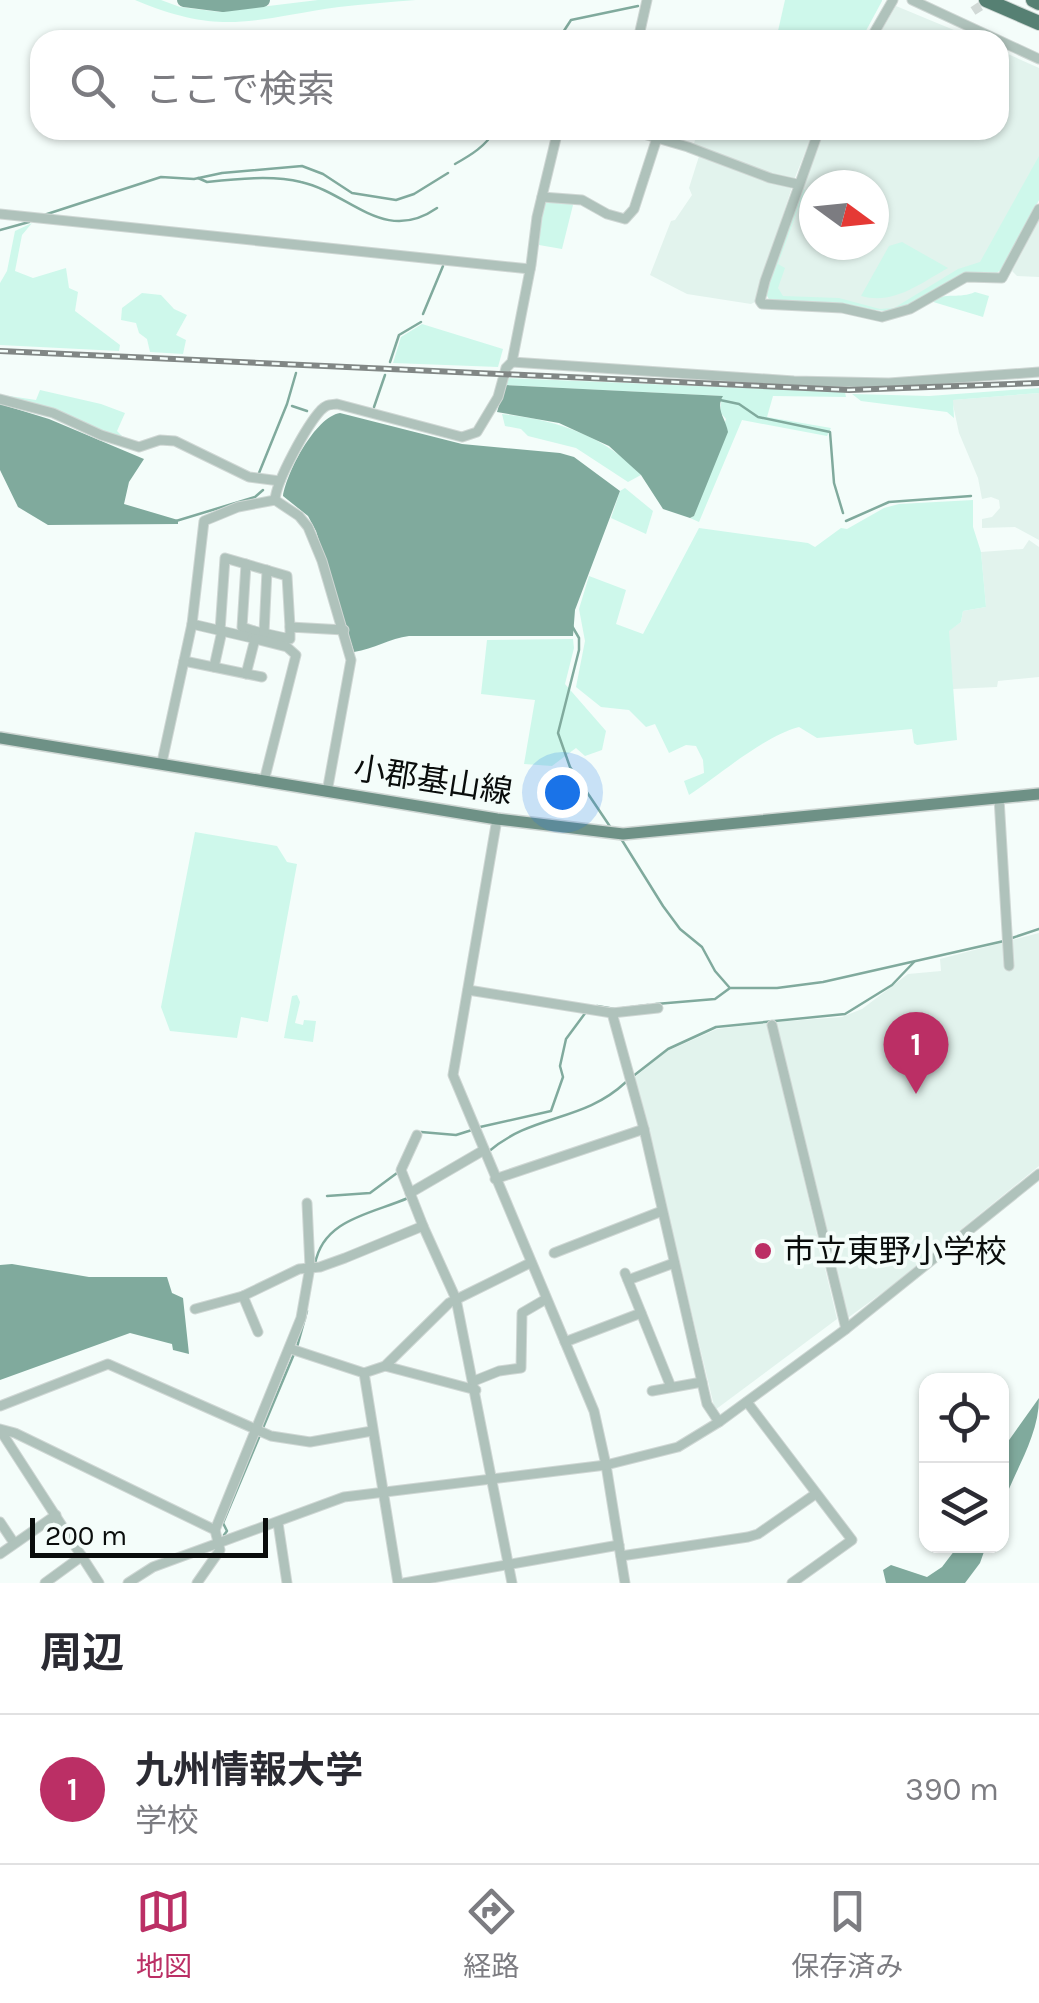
<!DOCTYPE html>
<html lang="ja">
<head>
<meta charset="utf-8">
<style>
  :root { --surface:#fff; --page:#f7f7f7; --text:#2b2b33; --muted:#7c7c81; --line:#e1e1e2; --accent:#bb2f65 }
  body { margin:0; font-family:Karla,"Noto Sans JP",sans-serif; background:var(--page); color:var(--text) }
  .controls { position:absolute; right:30px; bottom:30px; display:grid; overflow:hidden; border-radius:20px; box-shadow:0 2px 8px #0004 }
  .controls button { width:90px; height:90px; display:grid; place-items:center; padding:0; border:0; border-bottom:2px solid var(--line); background:var(--surface); color:var(--text); font:50px sans-serif }
  .compass { position:absolute; left:799px; top:170px; width:90px; height:90px; border-radius:50%; background:var(--surface); box-shadow:0 2px 8px #0004; rotate:105deg }
  .scale { position:absolute; left:30px; bottom:25px; width:238px; box-sizing:border-box; padding-left:10px; border:5px solid #0a0d0c; border-top:0; font-size:28px; line-height:35px; white-space:nowrap; color:#0a0d0c; -webkit-text-stroke:8px #f4fdfa; paint-order:stroke }
  .you { position:absolute; left:562px; top:792px; width:35px; height:35px; margin:-25px; border:8px solid #fff; border-radius:50%; background:#1a73e8; box-shadow:0 0 0 15px #1a73e833 }
  .badge { display:grid; place-items:center; width:65px; height:65px; border-radius:50%; background:var(--accent); color:#fff; font-size:32px; font-weight:700 }
  .pin { position:absolute; translate:-50% -82px; filter:drop-shadow(0 2px 5px #0008) }
  .pin::after { content:''; position:absolute; top:52px; width:35px; height:30px; background:inherit; clip-path:polygon(0 0,100% 0,50% 100%) }
  .list { margin:0; padding:0; list-style:none }
  h2 { display:flex; justify-content:space-between; align-items:center; height:130px; margin:0; padding:0 40px; font-size:42px }
  h2 small { font-size:32px; font-weight:400; color:var(--muted) }
  .list li { display:grid; grid-template-columns:65px 1fr auto; gap:30px; align-items:center; box-sizing:border-box; height:150px; padding:0 40px; border-top:2px solid var(--line) }
  .list b { display:block; font-size:38px; white-space:nowrap }
  .list p { margin:0; font-size:32px; white-space:nowrap; color:var(--muted) }
  .list em { font-size:32px; font-style:normal; color:var(--muted) }
  .icon { flex:none; width:55px; height:55px; fill:none; stroke:currentColor; stroke-width:2; stroke-linecap:round; stroke-linejoin:round }
  .map { position:relative; flex:none; width:1039px; height:1583px; overflow:hidden }
  .search { position:absolute; background:var(--surface); box-shadow:0 2px 8px #0004; left:30px; right:30px; top:30px; height:110px; display:flex; align-items:center; gap:25px; box-sizing:border-box; padding:0 35px; border-radius:30px; color:var(--muted); font-size:38px }
  .sheet { height:280px; background:var(--surface) }
  nav { display:flex; justify-content:space-around; align-items:center; box-sizing:border-box; height:140px; border-top:2px solid var(--line); background:var(--surface); font-size:28px; color:var(--muted) }
  nav a { display:grid; justify-items:center; gap:5px }
  nav .on { color:var(--accent) }
  .map>svg:first-child { display:block }
  .built { fill:#e2f3ed; fill-rule:evenodd }
  .green { fill:#cef8eb }
  .water { fill:#80aa9d }
  .lines { fill:none; stroke-linecap:round; stroke-linejoin:round }
  .stream { stroke:#80aa9d; stroke-width:2.5 }
  .river { stroke:#80aa9d; stroke-width:14 }
  .minor-tunnel { stroke:#d1d9d6; stroke-width:9; stroke-dasharray:9 4.5; stroke-linecap:butt }
  .minor-casing { stroke:#cfd7d4; stroke-width:11 }
  .major-casing { stroke:#cfd7d4; stroke-width:14 }
  .highway-casing { stroke:#cfd7d4; stroke-width:16 }
  .minor { stroke:#afc2bb; stroke-width:9 }
  .major { stroke:#6e9186; stroke-width:11 }
  .highway { stroke:#568073; stroke-width:14 }
  .rail-casing { stroke:#818785; stroke-width:6 }
  .rail { stroke:#f4fdfa; stroke-width:2.5; stroke-dasharray:8; stroke-linecap:butt }
  .poi-dot { fill:#bb2f65; stroke:#f4fdfa; stroke-width:4 }
  .labels { text-anchor:middle; stroke-width:8; stroke-linejoin:round; paint-order:stroke }
  .street-label { font-size:32px; fill:#0a0d0c; stroke:#f4fdfa }
  .poi-label { font-size:32px; fill:#0a0d0c; stroke:#f4fdfa; text-anchor:start }
</style>
</head>
<body>
<div class="map">
<svg width="1039" height="1583" viewBox="0 0 1039 1583">
  <rect width="100%" height="100%" fill="#f4fdfa"/>
  <g class="built">
    <path d="M896,6L978,40H876Z"/>
    <path d="M999,50L1039,68V200L1001,270L963,274L895,312L769,299L766,294L813,154L826,130H999ZM814,185H874V245H814Z"/>
    <path d="M698,130H814L794,180L768,175L693,147Z"/>
    <path d="M700,153L792,187L755,302L751,304L687,294L650,275L671,221L675,220L692,195L689,188Z"/>
    <path d="M1039,220V277L1017,276L1012,271Z"/>
    <path d="M1039,393V540L1015,527L982,528V519L992,517L1000,508L999,500L991,497L982,499L978,478L959,433L952,400Z"/>
    <path d="M1029,540L1039,547V677L998,681L997,687L953,689L948,631L961,622L963,611L986,607L981,552L1023,549Z"/>
    <path d="M1039,933V1166L889,1288L849,1317L845,1316L775,1022L842,1017L862,1009L908,974L941,971L940,959Z"/>
    <path d="M767,1023L837,1319L715,1410L635,1077L665,1052L717,1029Z"/>
  </g>
  <g class="green">
    <path d="M135,0H161L180,7L220,12L318,0H416C390,2 364,4 339,7C252,19 223,37 135,0Z"/>
    <path d="M785,0H882V1L861,40H817L778,31Z"/>
    <path d="M1039,156V200L1001,270L995,274H963L895,312L769,299L766,294L802,188L805,190L778,264L785,268L778,288L783,296L839,298L880,309L894,308L958,269L980,262Z"/>
    <path d="M547,200L574,201L562,249L539,245L542,204Z"/>
    <path d="M32,223L22,235L15,271L33,278L66,268L69,288L78,292L75,311L120,345L119,351L0,345V283L7,271L15,231Z"/>
    <path d="M902,242L948,268C919,284 894,305 861,296L889,246Z"/>
    <path d="M975,292L989,296L983,317L930,301C946,292 960,299 975,292Z"/>
    <path d="M142,293L161,295L174,309L187,315L176,335L186,340L183,354L150,352L147,339L139,333L136,323L121,320L122,308Z"/>
    <path d="M422,324L503,349L498,367L393,363L401,337Z"/>
    <path d="M507,378L845,392L846,397L773,396L767,417L831,428L827,436L742,420L699,522L690,518L694,516L726,419L720,412L722,396L505,385Z"/>
    <path d="M1039,388V393L953,400L954,418L947,412L861,401L852,394L929,396Z"/>
    <path d="M40,390L101,404L125,413L117,431L124,438L101,432L54,410L3,395L36,400Z"/>
    <path d="M502,414C554,419 605,435 641,475L628,482L576,448L528,436L521,429L505,426Z"/>
    <path d="M625,488L653,511L646,534L611,518L620,491Z"/>
    <path d="M973,500V527L981,552L986,607L963,611L961,622L949,631L957,740L917,745L914,743L912,729L817,738L799,727C764,736 721,774 689,795L684,781L704,773L703,760L696,746L686,745L669,753L655,724L646,727L629,710L601,707L576,687L585,641L579,609L589,576L626,590L616,624L643,634L699,528L808,543L815,547L841,528L847,529L884,508L899,504Z"/>
    <path d="M573,639L574,648L565,684L606,731L602,750L585,756L576,748L552,766L524,764L535,700L481,694L487,640Z"/>
    <path d="M195,832L277,846L287,862L297,864L268,1022L241,1017L237,1038L170,1031L161,1007Z"/>
    <path d="M297,995L300,1002L295,1023L303,1025L304,1020L316,1021L313,1042L284,1038L292,996Z"/>
  </g>
  <g class="water">
    <path d="M505,385L723,396C715,409 726,419 728,432L694,516L690,518L663,509L641,475L609,446L559,423L497,412Z"/>
    <path d="M0,404L49,419L144,459L129,482L124,504L178,520V524L48,525L18,507L0,470Z"/>
    <path d="M340,413L462,444L560,453L574,457L620,491L575,610L573,636H409C390,638 374,649 354,652L316,531L308,516L283,496C287,472 315,417 340,413Z"/>
    <path d="M12,1264L89,1277H167L172,1293L183,1298L189,1354L173,1350L172,1344L130,1333L0,1380V1265Z"/>
    <path d="M1039,1398C1039,1437 1014,1471 1002,1507V1450Z"/>
    <path d="M958,1546H986L980,1563L965,1583H886L883,1570L891,1565L927,1577L942,1567Z"/>
  </g>
  <g class="lines">
    <g class="stream">
      <path d="M558,40L571,20L638,6"/>
      <path d="M455,164C471,155 486,146 495,130"/>
      <path d="M198,178L207,182C235,179 273,175 301,182C350,193 384,245 437,208"/>
      <path d="M44,215L161,177L194,179L222,173L302,166L323,174L352,193L396,200L414,194L448,173"/>
      <path d="M0,230L29,222"/>
      <path d="M423,314L443,266"/>
      <path d="M390,362L399,335L421,322"/>
      <path d="M720,400L739,404L758,417L830,432L834,483L843,513"/>
      <path d="M292,406L307,411"/>
      <path d="M374,407L385,375"/>
      <path d="M259,473L287,404L296,373"/>
      <path d="M176,521L255,497L263,490"/>
      <path d="M846,521L889,502L971,496"/>
      <path d="M572,626L579,638V650L558,733L570,767L611,828"/>
      <path d="M620,837L663,906L680,929L702,947L715,971L729,987"/>
      <path d="M1012,938L1039,929"/>
      <path d="M656,1004L715,999L730,988H777L823,982L1004,941"/>
      <path d="M597,1006L615,1009L648,1005"/>
      <path d="M632,1077L668,1049L716,1027L845,1014L892,985L914,962"/>
      <path d="M480,1127L551,1111L563,1077L560,1066L566,1039L586,1012"/>
      <path d="M421,1132L456,1135L472,1130"/>
      <path d="M488,1152C533,1113 582,1123 626,1082"/>
      <path d="M327,1196L370,1193L397,1173"/>
      <path d="M315,1264C323,1219 371,1214 408,1198"/>
      <path d="M297,1347L307,1311"/>
      <path d="M224,1535L227,1531L223,1523L294,1354"/>
    </g>
    <path class="river" d="M184,0L223,5L263,0"/>
    <path class="minor-tunnel" d="M973,11L990,0"/>
    <defs>
      <g id="minor">
        <path d="M912,0L1039,59"/>
        <path d="M638,40L647,0"/>
        <path d="M870,40L893,0"/>
        <path d="M630,130L688,147L770,178L797,184"/>
        <path d="M819,130L765,281L760,301L762,304L842,308L882,317L910,309L966,277L1002,278L1039,209"/>
        <path d="M542,197L582,200L607,214L625,219L634,209L657,138"/>
        <path d="M0,214L530,269"/>
        <path d="M512,362L794,381L889,383L1039,372"/>
        <path d="M0,399L53,413L101,435L139,447L160,440L175,441L249,477L280,481"/>
        <path d="M275,500C276,481 307,425 321,410C327,404 329,405 337,404L462,437L477,432L498,397L506,368L512,362L531,265L537,217L558,130"/>
        <path d="M246,564L242,627L254,631"/>
        <path d="M192,624L252,638L254,631L290,639V627L344,630"/>
        <path d="M220,631L225,558L287,576L290,627"/>
        <path d="M264,633L267,570"/>
        <path d="M252,638L287,647L296,655L264,781"/>
        <path d="M184,661L262,677"/>
        <path d="M214,667L222,631"/>
        <path d="M246,674L255,639"/>
        <path d="M162,762L192,624L204,521L238,507L275,500L299,516L308,527L322,561L351,660L327,792"/>
        <path d="M999,798L1009,966"/>
        <path d="M497,819L453,1075L594,1411L606,1465L625,1583"/>
        <path d="M468,990L612,1013L658,1008"/>
        <path d="M612,1013L644,1129L707,1404L719,1422"/>
        <path d="M772,1025L846,1329"/>
        <path d="M417,1135L401,1170L423,1226"/>
        <path d="M495,1179L644,1129"/>
        <path d="M410,1193L484,1150"/>
        <path d="M554,1253L662,1211"/>
        <path d="M625,1273L671,1387"/>
        <path d="M628,1280L674,1263"/>
        <path d="M243,1296L258,1332"/>
        <path d="M195,1309L243,1296L299,1269L320,1267L345,1258L423,1226L456,1299L512,1583"/>
        <path d="M565,1342L641,1313"/>
        <path d="M291,1349L364,1373L398,1583"/>
        <path d="M385,1366L476,1390"/>
        <path d="M364,1373L385,1366L449,1303L530,1263"/>
        <path d="M474,1381L499,1371L521,1368L522,1313L546,1299"/>
        <path d="M652,1391L702,1382"/>
        <path d="M747,1402L852,1540L792,1583"/>
        <path d="M0,1406L108,1364L271,1436L310,1442L372,1431"/>
        <path d="M0,1429L15,1433L215,1530L220,1550L197,1583"/>
        <path d="M0,1430L99,1583"/>
        <path d="M0,1522L14,1543"/>
        <path d="M278,1523L287,1583"/>
        <path d="M215,1530L301,1318L310,1267L307,1203"/>
        <path d="M0,1554L56,1515"/>
        <path d="M621,1556L748,1537L758,1534L814,1495"/>
        <path d="M45,1583L82,1556"/>
        <path d="M128,1583L153,1567L344,1497L606,1465L678,1447L719,1422L846,1329L1039,1174"/>
        <path d="M404,1583L619,1545"/>
      </g>
      <path id="major" d="M0,738L497,819L623,834L1039,794"/>
      <g id="highway">
        <path d="M986,0L1039,23"/>
        <path d="M1033,0L1039,3"/>
      </g>
    </defs>
    <use href="#minor" class="minor-casing"/>
    <use href="#major" class="major-casing"/>
    <use href="#highway" class="highway-casing"/>
    <use href="#minor" class="minor"/>
    <use href="#major" class="major"/>
    <use href="#highway" class="highway"/>
    <defs>
      <path id="rail" d="M0,351L849,390L1039,383"/>
    </defs>
    <use href="#rail" class="rail-casing"/>
    <use href="#rail" class="rail"/>
  </g>
  <circle class="poi-dot" cx="763" cy="1251" r="10"/>
  <g class="labels">
    <g class="street-label">
      <text transform="translate(433 780) rotate(9)" y="11">小郡基山線</text>
    </g>
    <g class="poi-label">
      <text x="783" y="1262">市立東野小学校</text>
    </g>
  </g>
</svg>
<div class="controls">
<button><svg class="icon" aria-label="locate" viewBox="0 0 24 24"><circle cx="12" cy="12" r="6"/><path d="M12 2v4M12 18v4M2 12h4M18 12h4"/></svg></button>
<button><svg class="icon" aria-label="layers" viewBox="0 0 24 24"><path d="M12 4l9 5-9 5-9-5zM3 14l9 5 9-5"/></svg></button>
</div>
<svg class="compass" viewBox="-18 -18 36 36"><path d="M0-13l5 13h-10z" fill="#e53935"/><path d="M0 13l5-13h-10z" fill="#7c7c81"/></svg>
<div class="scale">200 m</div>
<div class="you"></div>
<div class="pin badge" style="left:916px;top:1094px">1</div>
<div class="search"><svg class="icon" aria-label="search" viewBox="0 0 24 24"><circle cx="10" cy="10" r="6"/><path d="M15 15l6 6"/></svg>ここで検索</div>
</div>
<section class="sheet">
<h2>周辺<small></small></h2>
<ul class="list">
<li><span class="badge">1</span><div><b>九州情報大学</b><p>学校</p></div><em>390 m</em></li>
</ul>
</section>
<nav>
<a class="on"><svg class="icon" aria-label="map" viewBox="0 0 24 24"><path d="M3 6l6-2 6 2 6-2v14l-6 2-6-2-6 2zM9 4v14M15 6v14"/></svg>地図</a>
<a><svg class="icon" aria-label="directions" viewBox="0 0 24 24"><path d="M12 3l9 9-9 9-9-9zM9 14v-3h6M13 9l2 2-2 2"/></svg>経路</a>
<a><svg class="icon" aria-label="saved" viewBox="0 0 24 24"><path d="M7 4h10v16l-5-4-5 4z"/></svg>保存済み</a>
</nav>
</body>
</html>
